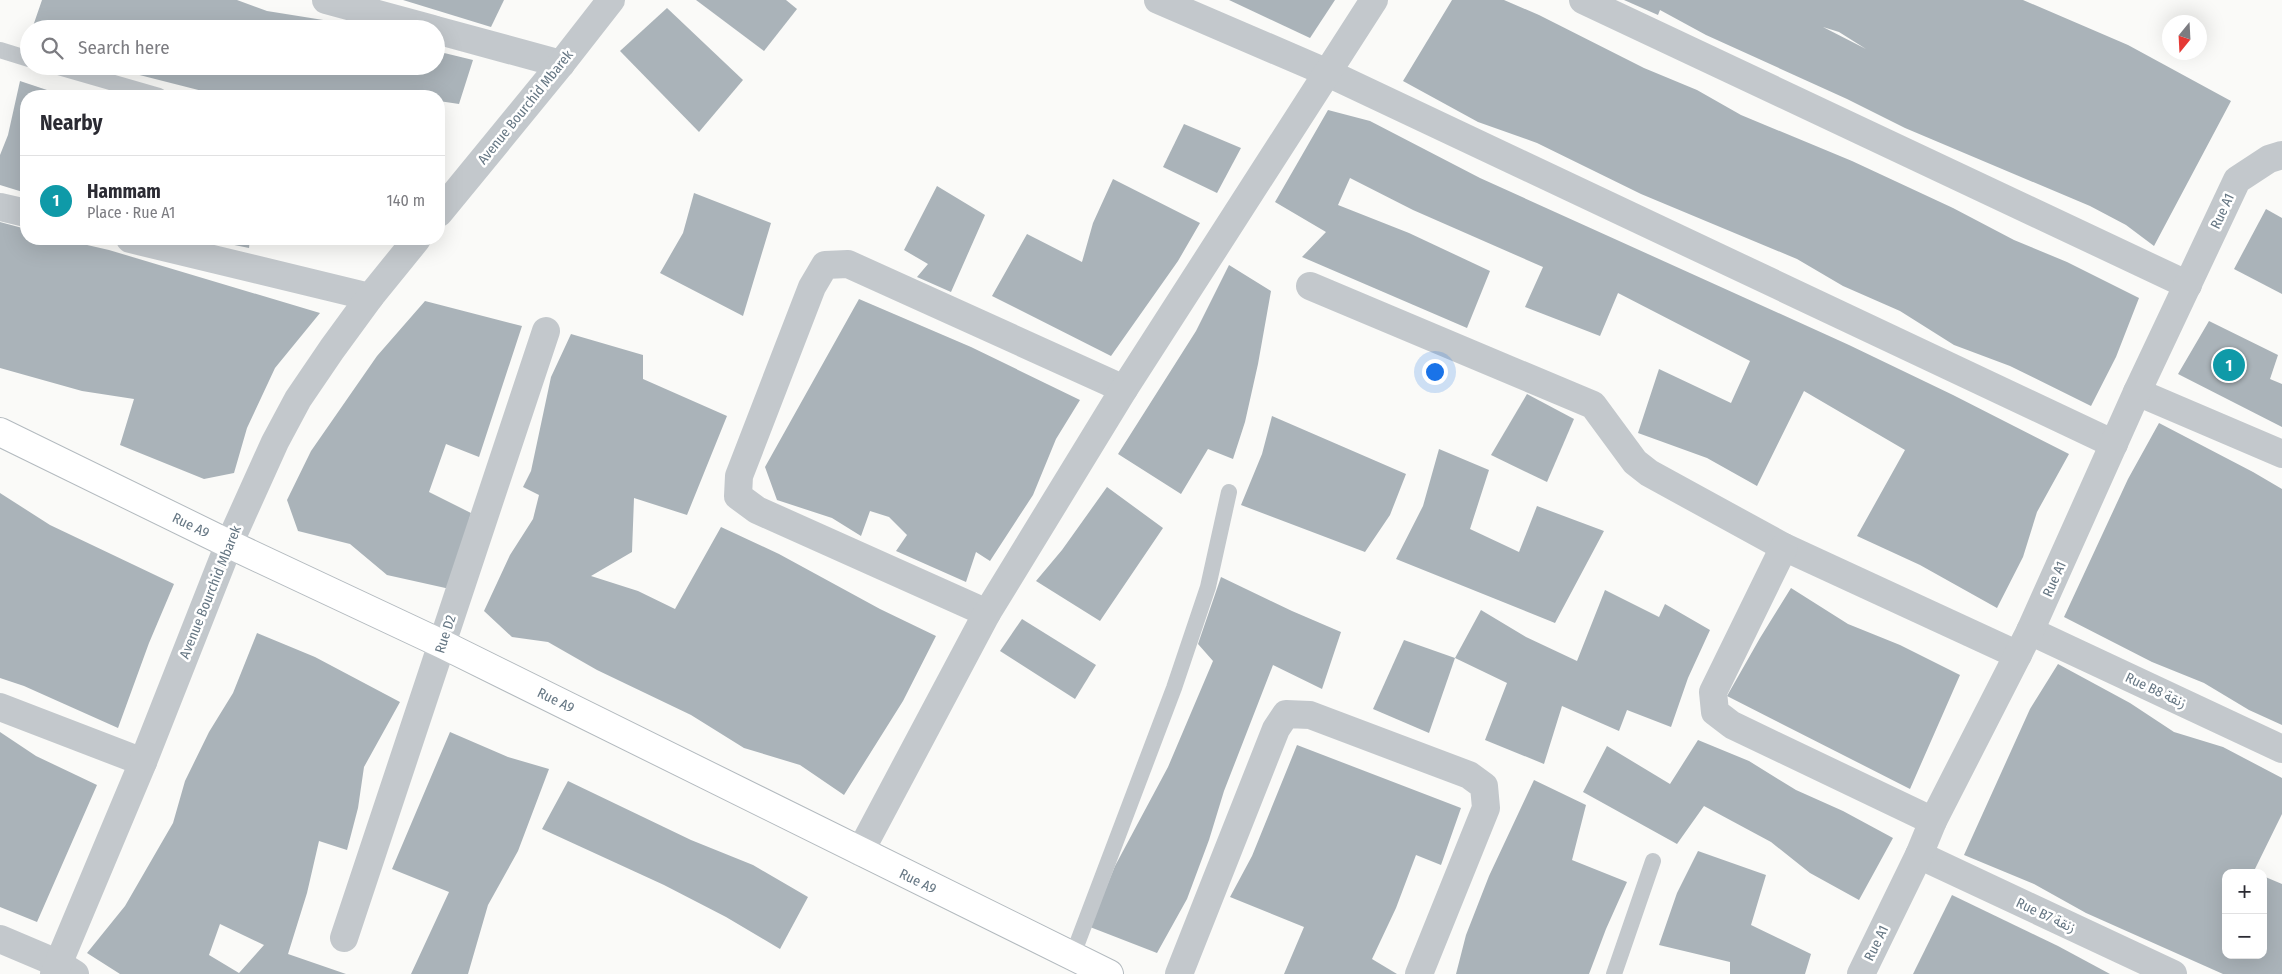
<!DOCTYPE html>
<html lang="en">
<head>
<meta charset="utf-8">
<style>
  :root { --surface:#fff; --page:#f7f7f7; --text:#2b2b33; --muted:#7c7c81; --line:#e1e1e2; --accent:#e4572e }
  body { margin:0; font-family:"Fira Sans Condensed","Noto Sans Arabic",sans-serif; background:var(--page); color:var(--text) }
  .controls { position:absolute; right:15px; bottom:15px; display:grid; overflow:hidden; border-radius:10px; box-shadow:0 5px 20px #0002 }
  .controls button { width:45px; height:45px; display:grid; place-items:center; padding:0; border:0; border-bottom:1px solid var(--line); background:var(--surface); color:var(--text); font:25px sans-serif }
  .compass { position:absolute; left:2162px; top:15px; width:45px; height:45px; border-radius:50%; background:var(--surface); box-shadow:0 5px 20px #0002; rotate:198deg }
  .you { position:absolute; left:1434px; top:371px; width:18px; height:18px; margin:-12px; border:4px solid #fff; border-radius:50%; background:#1a73e8; box-shadow:0 0 0 8px #1a73e833 }
  .badge { display:grid; place-items:center; width:32px; height:32px; border-radius:50%; background:var(--accent); color:#fff; font-size:16px; font-weight:700 }
  .pin { position:absolute; translate:-50% -50%; border:2px solid #fff; box-shadow:0 1px 5px #0006 }
  .list { margin:0; padding:0; list-style:none }
  h2 { display:flex; justify-content:space-between; align-items:center; height:65px; margin:0; padding:0 20px; font-size:21px }
  h2 small { font-size:16px; font-weight:400; color:var(--muted) }
  .list li { display:grid; grid-template-columns:32px 1fr auto; gap:15px; align-items:center; box-sizing:border-box; height:90px; padding:0 20px; border-top:1px solid var(--line) }
  .list b { display:block; font-size:19px; white-space:nowrap }
  .list p { margin:0; font-size:16px; white-space:nowrap; color:var(--muted) }
  .list em { font-size:16px; font-style:normal; color:var(--muted) }
  .icon { flex:none; width:28px; height:28px; fill:none; stroke:currentColor; stroke-width:2; stroke-linecap:round; stroke-linejoin:round }
  .map { position:relative; flex:none; width:2282px; height:974px; overflow:hidden }
  .search { position:absolute; background:var(--surface); box-shadow:0 5px 20px #0002; left:20px; top:20px; width:425px; height:55px; display:flex; align-items:center; gap:12px; box-sizing:border-box; padding:0 18px; border-radius:28px; color:var(--muted); font-size:19px }
  .panel { position:absolute; background:var(--surface); box-shadow:0 5px 20px #0002; left:20px; top:90px; width:425px; height:155px; border-radius:20px }
  .map>svg:first-child { display:block }
  .building { fill:#aab3b9; fill-rule:evenodd }
  .lines { fill:none; stroke-linecap:round; stroke-linejoin:round }
  .secondary-casing { stroke:#b3babf; stroke-width:30 }
  .lane { stroke:#c3c8cc; stroke-width:16 }
  .street { stroke:#c3c8cc; stroke-width:28 }
  .secondary { stroke:#fff; stroke-width:28 }
  .labels { text-anchor:middle; stroke-width:5; stroke-linejoin:round; paint-order:stroke }
  .street-label { font-size:14px; fill:#657683; stroke:#fff }
</style>
</head>
<body>
<div class="map">
<svg width="2282" height="974" viewBox="0 0 2282 974">
  <rect width="100%" height="100%" fill="#fafaf8"/>
  <g class="building">
    <path d="M42,0H237L267,11L342,23L358,28L32,29Z"/>
    <path d="M403,0H504L491,27Z"/>
    <path d="M696,0H786L797,9L764,51Z"/>
    <path d="M1229,0H1335L1310,38Z"/>
    <path d="M1452,0H1504L1539,15L1644,68L1697,90L1741,115L1852,161L1953,208L2014,240L2067,262L2139,298L2116,357L2091,406L2010,366L1954,345L1900,311L1843,286L1797,259L1641,194L1537,143L1478,122L1403,81Z"/>
    <path d="M1624,0H2023L2128,45L2231,101L2154,246L2126,225L2090,206L1905,128L1847,99L1706,35L1660,10L1658,15ZM1823,27L1839,32L1866,49Z"/>
    <path d="M667,8L743,80L699,132L620,51Z"/>
    <path d="M436,51L473,60L459,104L439,101V96H407L368,91L367,96H222L108,67L436,66Z"/>
    <path d="M20,81L65,96H26V193L0,185V155L8,135Z"/>
    <path d="M1328,110L1370,121L1480,178L1849,345L1953,395L2069,454L2037,512L2023,557L1997,608L1920,565L1857,536L1905,450L1804,391L1757,486L1707,458L1638,433L1659,369L1731,403L1750,361L1618,293L1600,336L1525,307L1543,267L1413,210L1350,178L1338,205L1409,233L1490,271L1467,328L1302,257L1326,232L1275,202Z"/>
    <path d="M1184,124L1241,148L1217,193L1163,167Z"/>
    <path d="M1113,179L1200,223L1178,261L1111,356L992,296L1027,234L1082,262L1093,223Z"/>
    <path d="M937,186L985,215L951,292L917,277L928,264L904,250Z"/>
    <path d="M694,193L771,223L743,316L660,273L683,233Z"/>
    <path d="M2266,209L2282,218V294L2234,269Z"/>
    <path d="M0,222L26,229V239H61L109,250L320,313L275,368L247,428L234,473L204,479L120,445L134,399L82,391L0,368Z"/>
    <path d="M205,239H250L249,248Z"/>
    <path d="M1229,265L1271,291L1258,364L1245,422L1233,459L1208,449L1181,494L1118,454L1196,331Z"/>
    <path d="M859,299L971,347L1080,400L1056,439L1033,495L990,561L976,552L966,582L896,551L907,535L889,517L870,511L861,536L832,518L777,500L765,467Z"/>
    <path d="M425,301L522,326L479,457L446,444L429,492L471,513L450,589L387,575L350,544L298,531L287,500L311,451L377,356Z"/>
    <path d="M2209,321L2278,355L2270,379L2282,384V427L2178,374Z"/>
    <path d="M571,334L643,355V379L727,416L687,515L634,498L632,552L591,576L638,591L675,609L721,527L779,554L880,609L936,636L903,701L844,795L800,765L744,748L691,715L597,670L548,642L512,637L484,611L510,555L533,519L539,495L523,487L531,471L551,377Z"/>
    <path d="M1527,394L1574,419L1547,482L1491,455Z"/>
    <path d="M1272,416L1406,474L1390,515L1365,552L1241,505L1262,454Z"/>
    <path d="M2159,423L2253,472L2282,489V725L2249,710L2204,683L2152,662L2064,617L2128,479Z"/>
    <path d="M1439,449L1489,470L1470,529L1519,552L1537,506L1604,531L1555,623L1396,559L1423,506Z"/>
    <path d="M1107,487L1163,528L1100,621L1036,581L1062,550Z"/>
    <path d="M0,493L50,525L174,584L149,643L118,728L24,686L0,678Z"/>
    <path d="M1221,577L1292,611L1341,632L1322,689L1273,665L1224,791L1209,840L1187,899L1157,953L1090,927L1115,866L1168,767L1213,661L1198,644Z"/>
    <path d="M1791,588L1848,624L1900,645L1960,675L1910,789L1727,696L1760,638Z"/>
    <path d="M1605,590L1659,617L1665,604L1710,630L1688,678L1671,727L1627,710L1619,731L1562,706L1544,764L1485,740L1507,683L1455,658L1481,610L1526,637L1577,661Z"/>
    <path d="M1022,619L1096,665L1075,699L1000,651Z"/>
    <path d="M257,633L315,657L400,702L364,767L358,808L347,850L319,841L307,893L288,954L346,974H120L87,953L125,906L173,823L185,781L209,732L233,693ZM220,924L264,945L239,973L209,955Z"/>
    <path d="M1404,640L1455,658L1429,733L1373,709Z"/>
    <path d="M2058,664L2130,703L2174,732L2223,747L2282,778V814L2253,873H2226V955H2263V876L2282,884V974H2223L2086,913L2034,884L1964,855L2030,709Z"/>
    <path d="M0,732L36,756L97,785L37,922L0,907Z"/>
    <path d="M450,732L508,757L549,769L518,851L488,905L468,974H411L449,892L392,869Z"/>
    <path d="M1698,740L1749,761L1796,790L1843,811L1893,838L1859,900L1810,873L1771,842L1704,806L1677,844L1583,792L1607,746L1670,784Z"/>
    <path d="M1297,745L1461,808L1441,865L1416,855L1396,908L1372,959L1397,974H1284L1304,927L1230,897L1252,856Z"/>
    <path d="M1534,780L1586,805L1572,860L1627,882L1606,929L1589,974H1456L1466,935L1489,876Z"/>
    <path d="M568,781L691,840L753,865L808,897L780,949L726,917L664,885L542,829Z"/>
    <path d="M1698,851L1766,875L1751,925L1811,954L1805,974H1730V962L1659,945L1677,893Z"/>
    <path d="M1952,895L2058,946L2110,974H1913Z"/>
  </g>
  <g class="lines">
    <defs>
      <path id="secondary" d="M0,432L229,544L442,644L1109,974"/>
    </defs>
    <use href="#secondary" class="secondary-casing"/>
    <g class="lane">
      <path d="M0,50L29,59"/>
      <path d="M55,66L159,96"/>
      <path d="M1072,957L1174,688L1208,587L1229,492"/>
      <path d="M1614,974L1653,861"/>
    </g>
    <g class="street">
      <path d="M326,0L433,29"/>
      <path d="M1158,0L1328,73L2114,444"/>
      <path d="M1583,0L2188,285"/>
      <path d="M436,30L561,64"/>
      <path d="M0,207L26,213"/>
      <path d="M439,213L561,64L611,0"/>
      <path d="M130,239L370,297"/>
      <path d="M1310,286L1593,405L1635,462L1649,473L1784,547L2018,655"/>
      <path d="M2137,392L2282,454"/>
      <path d="M1784,547L1713,692L1715,712L1732,725L1933,821"/>
      <path d="M987,613L757,510L738,496L739,476L812,287L825,265L848,264L1124,389"/>
      <path d="M2030,631L2282,749"/>
      <path d="M0,707L143,762"/>
      <path d="M860,852L987,613L1124,389L1374,0"/>
      <path d="M1919,855L2173,974"/>
      <path d="M344,938L546,331"/>
      <path d="M0,939L59,964L75,974"/>
      <path d="M54,974L143,762L229,544L275,442L298,399L332,349L370,297L417,239"/>
      <path d="M1179,974L1276,729L1286,714L1310,715L1469,775L1484,786L1486,808L1419,974"/>
      <path d="M1861,974L1919,855L1933,821L2030,631L2137,392L2237,180L2269,159L2282,155"/>
    </g>
    <use href="#secondary" class="secondary"/>
  </g>
  <g class="labels">
    <g class="street-label">
      <text transform="translate(525 107) rotate(-51)" y="5">Avenue Bourchid Mbarek</text>
      <text transform="translate(2222 211) rotate(-65)" y="5">Rue A1</text>
      <text transform="translate(191 525) rotate(26)" y="5">Rue A9</text>
      <text transform="translate(2054 579) rotate(-66)" y="5">Rue A1</text>
      <text transform="translate(210 592) rotate(-68)" y="5">Avenue Bourchid Mbarek</text>
      <text transform="translate(445 634) rotate(-72)" y="5">Rue D2</text>
      <text transform="translate(2156 690) rotate(25)" y="5">Rue B8 زنقة</text>
      <text transform="translate(556 700) rotate(26)" y="5">Rue A9</text>
      <text transform="translate(918 881) rotate(26)" y="5">Rue A9</text>
      <text transform="translate(2046 915) rotate(25)" y="5">Rue B7 زنقة</text>
      <text transform="translate(1876 943) rotate(-64)" y="5">Rue A1</text>
    </g>
  </g>
</svg>
<div class="controls">
<button>+</button>
<button>−</button>
</div>
<svg class="compass" viewBox="-18 -18 36 36"><path d="M0-13l5 13h-10z" fill="#e53935"/><path d="M0 13l5-13h-10z" fill="#7c7c81"/></svg>
<div class="you"></div>
<div class="pin badge" style="left:2229px;top:365px;background:#0f9aa8">1</div>
<div class="search"><svg class="icon" aria-label="search" viewBox="0 0 24 24"><circle cx="10" cy="10" r="6"/><path d="M15 15l6 6"/></svg>Search here</div>
<section class="panel">
<h2>Nearby<small></small></h2>
<ul class="list">
<li><span class="badge" style="background:#0f9aa8">1</span><div><b>Hammam</b><p>Place · Rue A1</p></div><em>140 m</em></li>
</ul>
</section>
</div>
</body>
</html>
